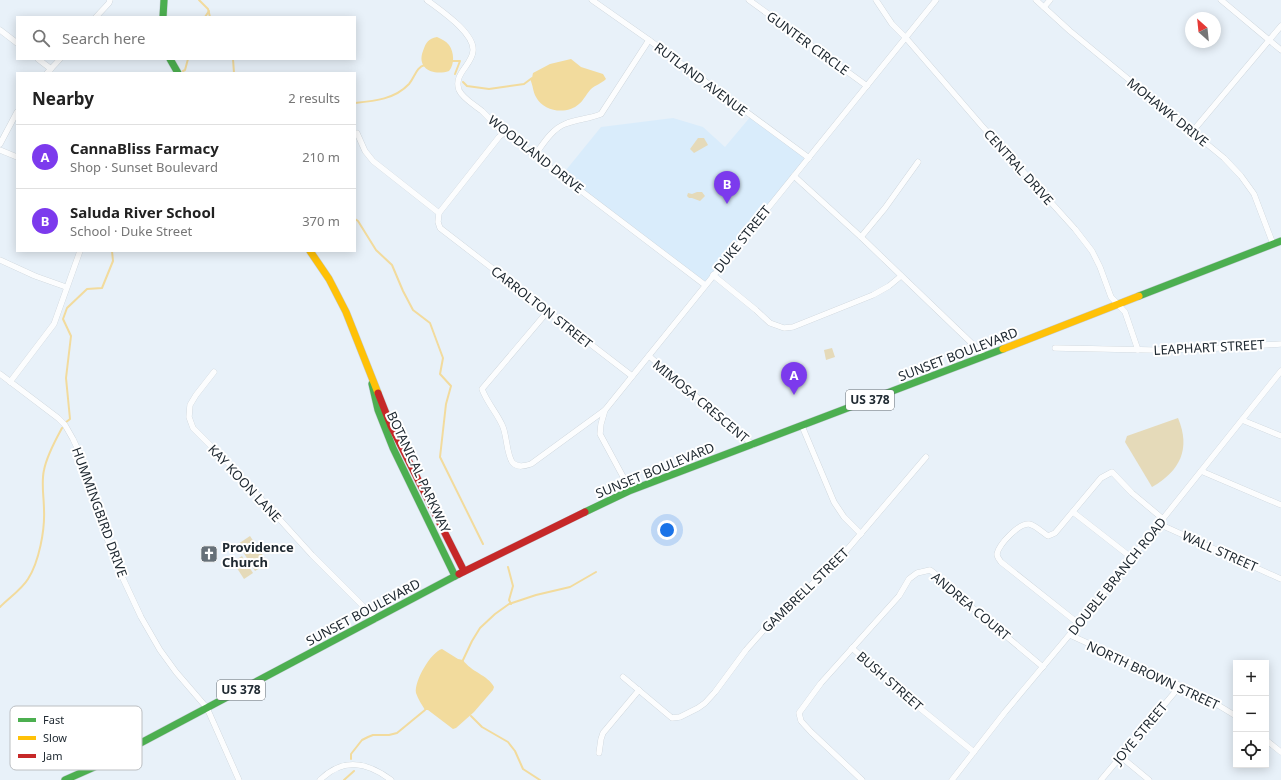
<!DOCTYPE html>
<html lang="en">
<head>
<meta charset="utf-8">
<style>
  :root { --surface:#fff; --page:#f6f6f6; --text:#222; --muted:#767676; --line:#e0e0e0; --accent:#7c3aed }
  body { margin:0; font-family:"Noto Sans",sans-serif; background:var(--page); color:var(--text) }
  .controls { position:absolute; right:12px; bottom:12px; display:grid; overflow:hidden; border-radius:0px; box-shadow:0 2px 10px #0003 }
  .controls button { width:36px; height:36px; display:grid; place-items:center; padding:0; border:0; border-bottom:1px solid var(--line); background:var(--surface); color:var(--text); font:20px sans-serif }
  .compass { position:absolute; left:1185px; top:12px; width:36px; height:36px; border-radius:50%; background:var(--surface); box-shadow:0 2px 10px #0003; rotate:333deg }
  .you { position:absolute; left:667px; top:530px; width:14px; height:14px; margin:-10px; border:3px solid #fff; border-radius:50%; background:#1a73e8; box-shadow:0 0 0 6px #1a73e833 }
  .badge { display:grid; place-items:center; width:26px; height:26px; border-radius:50%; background:var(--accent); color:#fff; font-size:13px; font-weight:700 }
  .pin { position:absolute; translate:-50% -33px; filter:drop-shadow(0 1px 2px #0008) }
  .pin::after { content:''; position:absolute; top:21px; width:14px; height:12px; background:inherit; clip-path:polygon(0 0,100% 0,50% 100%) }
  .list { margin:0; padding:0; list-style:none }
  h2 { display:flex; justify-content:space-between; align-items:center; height:52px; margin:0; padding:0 16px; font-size:17px }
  h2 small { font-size:13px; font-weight:400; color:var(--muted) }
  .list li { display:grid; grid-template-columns:26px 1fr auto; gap:12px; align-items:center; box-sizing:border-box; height:64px; padding:0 16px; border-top:1px solid var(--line) }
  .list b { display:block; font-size:15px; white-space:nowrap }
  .list p { margin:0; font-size:13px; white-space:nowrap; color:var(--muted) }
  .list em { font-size:13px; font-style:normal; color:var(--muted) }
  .icon { flex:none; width:22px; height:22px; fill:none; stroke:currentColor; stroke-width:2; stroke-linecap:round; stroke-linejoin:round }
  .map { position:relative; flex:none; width:1281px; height:780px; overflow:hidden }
  .search { position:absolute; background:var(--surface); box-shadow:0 2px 10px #0003; left:16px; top:16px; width:340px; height:44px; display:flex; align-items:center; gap:10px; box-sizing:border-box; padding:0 14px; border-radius:0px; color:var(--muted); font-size:15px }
  .panel { position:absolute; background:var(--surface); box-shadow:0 2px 10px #0003; left:16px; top:72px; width:340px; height:180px; border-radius:0px }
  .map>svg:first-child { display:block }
  .built { fill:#d9ecfb }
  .green { fill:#e5dab9 }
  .water { fill:#f2db9d }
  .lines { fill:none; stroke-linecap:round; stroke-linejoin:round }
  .stream { stroke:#f2db9d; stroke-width:2 }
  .street-casing { stroke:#c4cdd4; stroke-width:6 }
  .fast-casing { stroke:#c4cdd4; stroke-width:8 }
  .slow-casing { stroke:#c4cdd4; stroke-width:8 }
  .jam-casing { stroke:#c4cdd4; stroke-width:8 }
  .street { stroke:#fcfdfe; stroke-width:5.5 }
  .fast { stroke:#4caf50; stroke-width:7 }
  .slow { stroke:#ffc107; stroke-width:7 }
  .jam { stroke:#c62828; stroke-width:7 }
  .labels { text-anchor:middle; stroke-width:4; stroke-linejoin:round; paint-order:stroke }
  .shield { fill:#fff; stroke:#636a70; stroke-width:1 }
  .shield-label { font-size:12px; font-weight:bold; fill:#202a32 }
  .street-label { font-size:13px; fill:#202a32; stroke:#fff }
  .poi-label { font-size:13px; font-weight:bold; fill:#202a32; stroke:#fff; text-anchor:start }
  .key { fill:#fff; stroke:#bcbfc2; stroke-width:1 }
  .key-label { font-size:11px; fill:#202a32 }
</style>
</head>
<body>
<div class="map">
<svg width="1281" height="780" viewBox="0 0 1281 780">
  <rect width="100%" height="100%" fill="#e8f1f9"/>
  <path class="built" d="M751,116L809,158L705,285L562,175L601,127L673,118L703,127L725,147Z"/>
  <g class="green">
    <path d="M698,138H704L708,145L694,153L690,149Z"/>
    <path d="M697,192H702L705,196L700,201L692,198H689L687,196L688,193L692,194Z"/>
    <path d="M832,348L835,357L826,360L824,350Z"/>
    <path d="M1178,418C1191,449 1180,471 1152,487L1125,442L1127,436Z"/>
    <path d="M250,536L268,563L255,571L238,544Z"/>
    <path d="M242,556L253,573L244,579L233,562Z"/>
  </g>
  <g class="water">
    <path d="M437,37C441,39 446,41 449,45C454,52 455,64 449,71C434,76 416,69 423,51C426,42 428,39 437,37Z"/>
    <path d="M571,59L581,67L603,74L606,79C601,84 595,85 591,89C586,94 584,100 579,104C567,115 544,112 536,97C533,92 533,85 530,79L532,78L533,73L550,64Z"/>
    <path d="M442,649L458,659L463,660C471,672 488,675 494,687L493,690L474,712L456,728L453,729L428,710H425C422,705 418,699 416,693C414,681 431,652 442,649Z"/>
  </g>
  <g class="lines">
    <g class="stream">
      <path d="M199,0L208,9L210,17"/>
      <path d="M205,17L209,11"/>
      <path d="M233,59L234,73"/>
      <path d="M451,61H460L455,74"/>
      <path d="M183,71L185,70L188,59"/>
      <path d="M463,82L467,86L489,89L524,84L532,78"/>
      <path d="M355,103C375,101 395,99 409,84C415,77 416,67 425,65"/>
      <path d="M355,219L358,221L376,250L392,265L403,291L413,310L430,323L443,358L440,374L451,386L446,404L440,457L483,544"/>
      <path d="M65,423L70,419L66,378L71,336L63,319L67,308L87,289L102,288L113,261L112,251"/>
      <path d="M508,567L513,586L509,600L511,604"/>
      <path d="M0,607C9,598 22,589 28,579C39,562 45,530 44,510C44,497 41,483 44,470C47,455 55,441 62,428"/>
      <path d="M463,660L472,641L480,628L495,614L509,604L536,595L570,587L596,572"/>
      <path d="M471,716L482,727L508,742L515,751L523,769L540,780"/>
      <path d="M351,759V754L362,740L368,737L373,735H389L397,733L425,710"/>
      <path d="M344,780L354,771"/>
    </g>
    <defs>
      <g id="street">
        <path d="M427,0C440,10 475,33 473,51C472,65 453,74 459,90C463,99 475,105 482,111C487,116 492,121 497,127L705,285"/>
        <path d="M592,0L649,40L809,158"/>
        <path d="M749,0L867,86"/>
        <path d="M876,0L892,24L906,38L982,126L1075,229L1092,251L1100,267L1111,297L1125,312L1138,350"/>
        <path d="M1036,0L1070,31L1224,158L1241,176L1254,194L1273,244"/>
        <path d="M1221,0L1281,50"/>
        <path d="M1044,7L1050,0"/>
        <path d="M96,17L109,3L110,0"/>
        <path d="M0,30L17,43"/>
        <path d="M38,59L51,69"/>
        <path d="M47,73L60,59"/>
        <path d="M505,132L499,137L439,213L438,222L440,228L632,376"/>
        <path d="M1192,132L1281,26"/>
        <path d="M357,133L365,151L373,161L439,213"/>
        <path d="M0,144L17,112"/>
        <path d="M0,150L17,157"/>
        <path d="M535,155C543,144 552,129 565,124C577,119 589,119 601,114L649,40"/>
        <path d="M794,176L861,237L985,356"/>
        <path d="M861,237L885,208L918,162"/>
        <path d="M0,260L35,276L66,287"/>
        <path d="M713,275L756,310L770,323L784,328L793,327L873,295L889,286L901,276"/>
        <path d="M548,311L482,389C487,403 498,414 503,427C507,437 507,457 513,463C518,468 525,466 531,464L605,410"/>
        <path d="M1055,348L1152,350L1204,349L1281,344"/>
        <path d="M649,356L753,445"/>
        <path d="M214,372L196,395L190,405L189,417L193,428L234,469L312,555L376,619"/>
        <path d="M0,374L58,418L65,425L73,439L80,454L97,512L119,570L141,617L160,650L176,672L207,708L239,780"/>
        <path d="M10,382L54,324L80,251"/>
        <path d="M1242,420L1281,436"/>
        <path d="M802,426L834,502L844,517L861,534"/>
        <path d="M1201,471L1281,505"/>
        <path d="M629,491L627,484L600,434L601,424L605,410L936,0"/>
        <path d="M1073,512L1132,558"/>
        <path d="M1159,524L1281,579"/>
        <path d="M1079,624L1001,562C999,559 997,557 997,554C999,544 1019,523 1029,524C1035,525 1042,532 1048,536L1055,533L1101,478L1112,472L1132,493L1163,519"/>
        <path d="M1070,635L1203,696L1236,716"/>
        <path d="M852,648L916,705L974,752"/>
        <path d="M623,677L672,718L680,717L698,708L705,703L715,692L746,650L769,624L840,558L926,457"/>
        <path d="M1266,740L1281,752"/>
        <path d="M599,753L601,739L603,733L639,690"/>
        <path d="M1120,756L1149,780"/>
        <path d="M320,780C343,757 367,762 391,780"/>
        <path d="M862,780L811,732L801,721L799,713L821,683L899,596L909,579L917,573L930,570L934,573L956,594L1043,667"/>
        <path d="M952,780L1005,712L1086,615L1281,371"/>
        <path d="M1101,780L1180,686"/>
      </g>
      <g id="fast">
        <path d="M163,17L164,0"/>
        <path d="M170,59L178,73"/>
        <path d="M1139,296L1281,241"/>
        <path d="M372,384L378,410L393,448L455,576"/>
        <path d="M585,512L629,491L1003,349"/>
        <path d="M65,780L101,764L459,574"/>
      </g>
      <g id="slow">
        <path d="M310,251L329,279L346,312L378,393"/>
        <path d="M1003,349L1139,296"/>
      </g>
      <g id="jam">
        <path d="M378,393L391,426L464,571"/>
        <path d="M459,574L585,512"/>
      </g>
    </defs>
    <use href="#street" class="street-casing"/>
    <use href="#fast" class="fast-casing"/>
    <use href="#slow" class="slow-casing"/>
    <use href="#jam" class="jam-casing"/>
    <use href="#street" class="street"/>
    <use href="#fast" class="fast"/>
    <use href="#slow" class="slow"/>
    <use href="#jam" class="jam"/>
  </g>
  <defs>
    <symbol id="church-square" viewBox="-11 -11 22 22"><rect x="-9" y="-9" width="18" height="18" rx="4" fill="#667078" stroke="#fff"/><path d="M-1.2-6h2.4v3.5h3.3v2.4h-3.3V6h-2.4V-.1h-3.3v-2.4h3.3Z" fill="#fff"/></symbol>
  </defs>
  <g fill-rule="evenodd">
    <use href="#church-square" x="199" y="544" width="20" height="20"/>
  </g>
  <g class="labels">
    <g class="shield">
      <rect x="846" y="390" width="48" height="20" rx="3"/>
      <rect x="217" y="680" width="48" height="20" rx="3"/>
    </g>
    <g class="shield-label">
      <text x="870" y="404">US 378</text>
      <text x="241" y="694">US 378</text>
    </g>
    <g class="street-label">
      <text transform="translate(808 43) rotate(36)" y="5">GUNTER CIRCLE</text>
      <text transform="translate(701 79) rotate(37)" y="5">RUTLAND AVENUE</text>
      <text transform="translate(1168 112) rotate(39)" y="5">MOHAWK DRIVE</text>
      <text transform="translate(536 154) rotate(38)" y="5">WOODLAND DRIVE</text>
      <text transform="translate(1019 167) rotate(48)" y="5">CENTRAL DRIVE</text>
      <text transform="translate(742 239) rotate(-51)" y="5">DUKE STREET</text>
      <text transform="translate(542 307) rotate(38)" y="5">CARROLTON STREET</text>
      <text transform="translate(1209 347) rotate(-3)" y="5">LEAPHART STREET</text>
      <text transform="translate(958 354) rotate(-21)" y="5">SUNSET BOULEVARD</text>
      <text transform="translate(701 401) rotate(40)" y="5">MIMOSA CRESCENT</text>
      <text transform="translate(655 470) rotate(-22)" y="5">SUNSET BOULEVARD</text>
      <text transform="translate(419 472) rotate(65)" y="5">BOTANICAL PARKWAY</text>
      <text transform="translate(245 483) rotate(47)" y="5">KAY KOON LANE</text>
      <text transform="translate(100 512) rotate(70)" y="5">HUMMINGBIRD DRIVE</text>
      <text transform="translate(1220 551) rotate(24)" y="5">WALL STREET</text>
      <text transform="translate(1117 576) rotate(-51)" y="5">DOUBLE BRANCH ROAD</text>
      <text transform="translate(805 590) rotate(-44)" y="5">GAMBRELL STREET</text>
      <text transform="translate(971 606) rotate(40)" y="5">ANDREA COURT</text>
      <text transform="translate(363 612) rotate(-28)" y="5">SUNSET BOULEVARD</text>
      <text transform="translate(1153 675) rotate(25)" y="5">NORTH BROWN STREET</text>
      <text transform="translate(890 681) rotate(41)" y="5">BUSH STREET</text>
      <text transform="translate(1140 733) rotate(-50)" y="5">JOYE STREET</text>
    </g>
    <g class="poi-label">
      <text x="222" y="552">Providence<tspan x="222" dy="15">Church</tspan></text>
    </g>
  </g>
  <rect x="10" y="706" width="132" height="64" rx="6" class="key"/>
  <rect x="18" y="718" width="18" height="4" fill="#4caf50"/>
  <rect x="18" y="736" width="18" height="4" fill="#ffc107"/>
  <rect x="18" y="754" width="18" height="4" fill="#c62828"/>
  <g class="key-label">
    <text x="43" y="724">Fast</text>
    <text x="43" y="742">Slow</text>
    <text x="43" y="760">Jam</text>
  </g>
</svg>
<div class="controls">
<button>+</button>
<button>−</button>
<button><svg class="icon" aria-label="locate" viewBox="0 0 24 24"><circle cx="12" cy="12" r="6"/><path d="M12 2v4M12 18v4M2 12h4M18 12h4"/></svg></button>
</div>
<svg class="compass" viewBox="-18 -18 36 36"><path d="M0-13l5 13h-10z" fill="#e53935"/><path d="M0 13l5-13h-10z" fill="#767676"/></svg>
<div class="you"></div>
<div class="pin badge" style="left:794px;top:395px">A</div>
<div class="pin badge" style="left:727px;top:204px">B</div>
<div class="search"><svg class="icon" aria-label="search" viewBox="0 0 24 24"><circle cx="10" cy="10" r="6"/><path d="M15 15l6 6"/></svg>Search here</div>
<section class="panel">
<h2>Nearby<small>2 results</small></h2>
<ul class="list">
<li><span class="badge">A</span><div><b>CannaBliss Farmacy</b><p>Shop · Sunset Boulevard</p></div><em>210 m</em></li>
<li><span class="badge">B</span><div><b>Saluda River School</b><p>School · Duke Street</p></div><em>370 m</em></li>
</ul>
</section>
</div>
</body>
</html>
